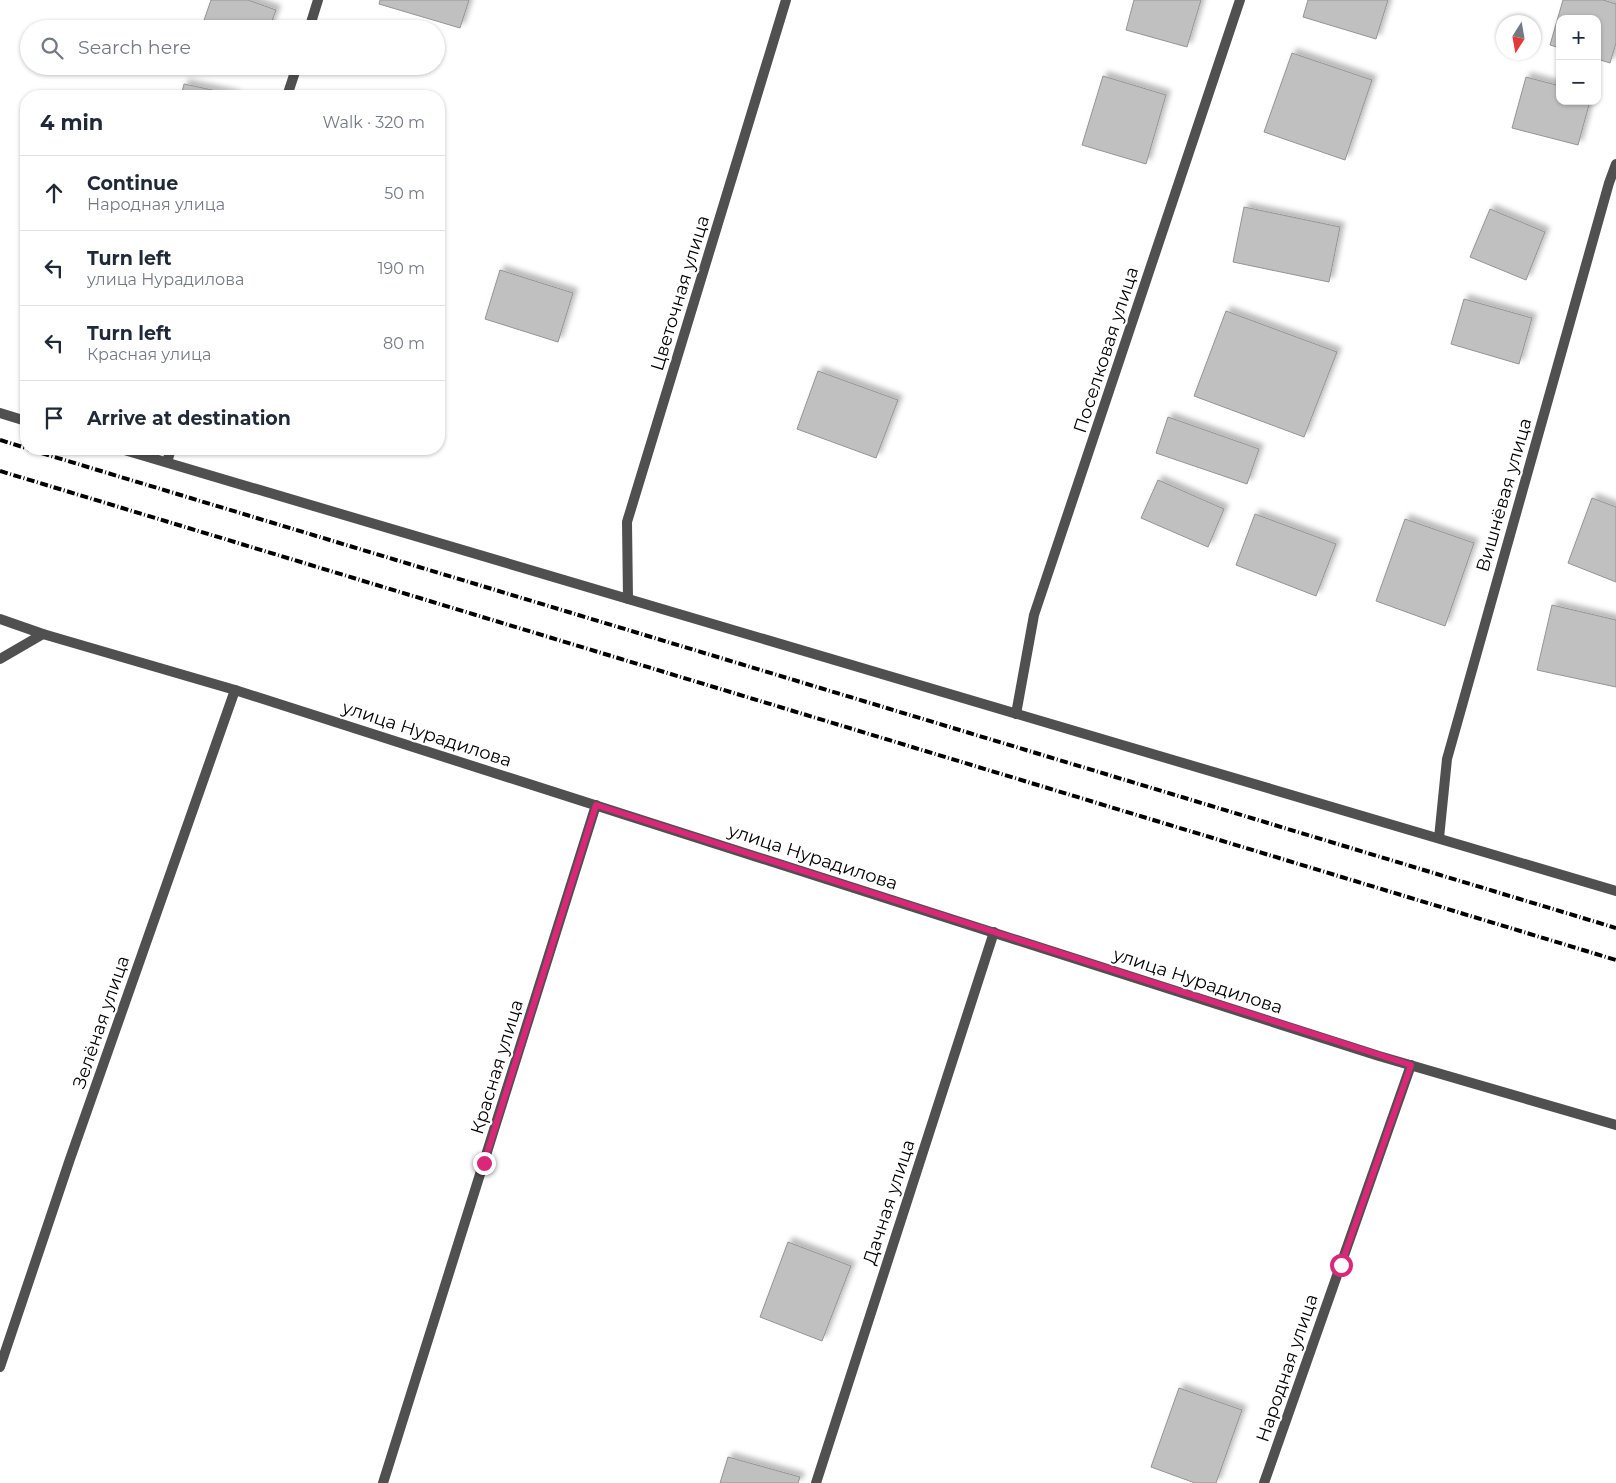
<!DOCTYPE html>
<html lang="en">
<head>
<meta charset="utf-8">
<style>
  :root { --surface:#fff; --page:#f2f2f3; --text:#1f2937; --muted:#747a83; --line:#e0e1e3 }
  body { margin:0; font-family:Montserrat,sans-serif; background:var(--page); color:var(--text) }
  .controls { position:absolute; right:15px; top:15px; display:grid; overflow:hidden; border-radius:10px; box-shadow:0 1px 4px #0004 }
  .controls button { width:45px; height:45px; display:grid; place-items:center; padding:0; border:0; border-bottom:1px solid var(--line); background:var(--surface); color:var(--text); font:25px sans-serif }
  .compass { position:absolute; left:1496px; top:15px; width:45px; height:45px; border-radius:50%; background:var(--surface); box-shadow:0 1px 4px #0004; rotate:191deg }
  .stop { position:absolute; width:15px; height:15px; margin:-11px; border:4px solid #db2777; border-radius:50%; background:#fff }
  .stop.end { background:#db2777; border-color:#fff; box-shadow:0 1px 5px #0008 }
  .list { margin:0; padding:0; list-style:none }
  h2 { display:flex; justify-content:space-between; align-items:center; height:65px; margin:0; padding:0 20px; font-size:21px }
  h2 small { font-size:16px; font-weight:400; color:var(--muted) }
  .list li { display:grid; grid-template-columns:32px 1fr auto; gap:15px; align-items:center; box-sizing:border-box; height:75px; padding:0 20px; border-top:1px solid var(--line) }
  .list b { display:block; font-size:19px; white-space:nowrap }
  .list p { margin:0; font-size:16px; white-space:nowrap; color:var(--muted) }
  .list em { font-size:16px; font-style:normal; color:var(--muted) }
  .icon { flex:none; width:28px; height:28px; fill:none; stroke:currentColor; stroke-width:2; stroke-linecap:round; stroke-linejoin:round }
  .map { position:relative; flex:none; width:1616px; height:1483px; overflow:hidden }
  .search { position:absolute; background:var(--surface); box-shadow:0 1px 4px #0004; left:20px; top:20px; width:425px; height:55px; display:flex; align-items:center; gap:12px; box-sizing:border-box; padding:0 18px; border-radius:28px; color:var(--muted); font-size:19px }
  .panel { position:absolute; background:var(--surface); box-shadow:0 1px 4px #0004; left:20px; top:90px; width:425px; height:365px; border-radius:20px }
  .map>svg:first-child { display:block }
  .building { fill:#c0c0c0; stroke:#949494; filter:url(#shadow) }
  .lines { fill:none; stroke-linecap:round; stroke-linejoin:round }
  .minor { stroke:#505050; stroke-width:10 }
  .rail { stroke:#000; stroke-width:4; stroke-dasharray:8 2.5 1 2.5; stroke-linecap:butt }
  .route { stroke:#db2777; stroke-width:6 }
  .labels { text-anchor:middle; stroke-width:4.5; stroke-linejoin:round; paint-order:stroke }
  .street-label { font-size:18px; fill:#000; stroke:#fff }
</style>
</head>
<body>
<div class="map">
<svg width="1616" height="1483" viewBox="0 0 1616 1483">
  <defs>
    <filter id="shadow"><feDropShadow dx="4.5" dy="-4.5" stdDeviation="2.5" flood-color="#0004"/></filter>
  </defs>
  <rect width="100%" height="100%" fill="#fff"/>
  <g class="building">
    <path d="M211,0H248L276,10L269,29H201Z"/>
    <path d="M380,0H469L460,28L379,4Z"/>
    <path d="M1134,0H1201L1187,47L1126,30Z"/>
    <path d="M1308,0H1388L1376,39L1303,17Z"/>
    <path d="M1563,0H1603L1616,4V43L1610,63L1597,59V19H1560V48L1550,45Z"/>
    <path d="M1292,53L1372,80L1345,160L1264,132Z"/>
    <path d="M1103,76L1166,95L1146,164L1082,145Z"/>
    <path d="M1526,77L1560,86V101H1590L1578,145L1512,128Z"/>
    <path d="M184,84L236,95L235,96H181Z"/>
    <path d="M1244,207L1340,227L1329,282L1233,262Z"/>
    <path d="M1490,209L1545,232L1526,280L1470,257Z"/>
    <path d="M500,270L573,293L558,342L485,319Z"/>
    <path d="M1464,299L1532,318L1519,364L1451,344Z"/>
    <path d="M1226,311L1337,352L1304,437L1194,396Z"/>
    <path d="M818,371L898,400L876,458L797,429Z"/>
    <path d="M1168,417L1259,449L1247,484L1156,453Z"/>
    <path d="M1158,480L1224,509L1208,547L1141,518Z"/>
    <path d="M1592,498L1616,507V582L1568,563Z"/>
    <path d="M1255,514L1336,544L1316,596L1236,565Z"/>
    <path d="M1405,519L1474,543L1445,626L1376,601Z"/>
    <path d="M1552,605L1616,620V687L1537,670Z"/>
    <path d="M788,1242L851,1266L822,1341L760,1317Z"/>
    <path d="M1179,1388L1242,1410L1216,1483H1195L1151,1467Z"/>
    <path d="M728,1457L800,1477L798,1483H720Z"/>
  </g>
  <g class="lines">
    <g class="minor">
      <path d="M309,29L318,0"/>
      <path d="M287,96L297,66"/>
      <path d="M0,413L26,421"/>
      <path d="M121,449L1616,891"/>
      <path d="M167,462L171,449"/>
      <path d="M628,599L627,522L786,0"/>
      <path d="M0,619L43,634L235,690L1379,1056L1616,1125"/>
      <path d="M0,659L43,634"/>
      <path d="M1016,714L1034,615L1240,0"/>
      <path d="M1439,838L1447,759L1609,183L1616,164"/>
      <path d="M0,1367L70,1159L235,690"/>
      <path d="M383,1483L596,805"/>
      <path d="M816,1483L994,932"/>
      <path d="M1264,1483L1411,1065"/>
    </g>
    <g class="rail">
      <path d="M0,440L26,448"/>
      <path d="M28,449L1616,928"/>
      <path d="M0,471L1616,960"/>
    </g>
  </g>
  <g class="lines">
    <path class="route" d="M484,1163L596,805L1411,1065L1341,1265"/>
  </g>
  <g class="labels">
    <g class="street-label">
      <text transform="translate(680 293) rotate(-73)" y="6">Цветочная улица</text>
      <text transform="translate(1106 350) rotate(-72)" y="6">Поселковая улица</text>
      <text transform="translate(1504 495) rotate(-74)" y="6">Вишнёвая улица</text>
      <text transform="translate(427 734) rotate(18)" y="6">улица Нурадилова</text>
      <text transform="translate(813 857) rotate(18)" y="6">улица Нурадилова</text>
      <text transform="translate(1198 981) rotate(18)" y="6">улица Нурадилова</text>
      <text transform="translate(101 1022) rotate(-71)" y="6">Зелёная улица</text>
      <text transform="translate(497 1067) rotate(-73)" y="6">Красная улица</text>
      <text transform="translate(889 1202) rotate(-72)" y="6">Дачная улица</text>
      <text transform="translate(1287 1368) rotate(-71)" y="6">Народная улица</text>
    </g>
  </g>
</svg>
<div class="controls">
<button>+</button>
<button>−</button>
</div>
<svg class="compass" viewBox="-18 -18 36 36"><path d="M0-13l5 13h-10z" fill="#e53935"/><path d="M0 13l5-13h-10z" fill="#747a83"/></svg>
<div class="stop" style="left:1341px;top:1265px"></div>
<div class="stop end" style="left:484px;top:1163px"></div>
<div class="search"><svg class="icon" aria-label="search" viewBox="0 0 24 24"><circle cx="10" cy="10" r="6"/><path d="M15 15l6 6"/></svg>Search here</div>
<section class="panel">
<h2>4 min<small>Walk · 320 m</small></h2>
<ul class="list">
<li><svg class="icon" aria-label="ahead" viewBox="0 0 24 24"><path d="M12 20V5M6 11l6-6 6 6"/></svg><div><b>Continue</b><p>Народная улица</p></div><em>50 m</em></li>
<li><svg class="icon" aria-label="left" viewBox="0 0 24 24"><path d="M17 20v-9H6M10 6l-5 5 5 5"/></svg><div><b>Turn left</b><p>улица Нурадилова</p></div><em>190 m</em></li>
<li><svg class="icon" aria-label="left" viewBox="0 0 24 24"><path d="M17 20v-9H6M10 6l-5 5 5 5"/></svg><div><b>Turn left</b><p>Красная улица</p></div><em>80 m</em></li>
<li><svg class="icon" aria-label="arrive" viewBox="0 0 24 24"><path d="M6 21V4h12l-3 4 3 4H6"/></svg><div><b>Arrive at destination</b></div></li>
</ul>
</section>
</div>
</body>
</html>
